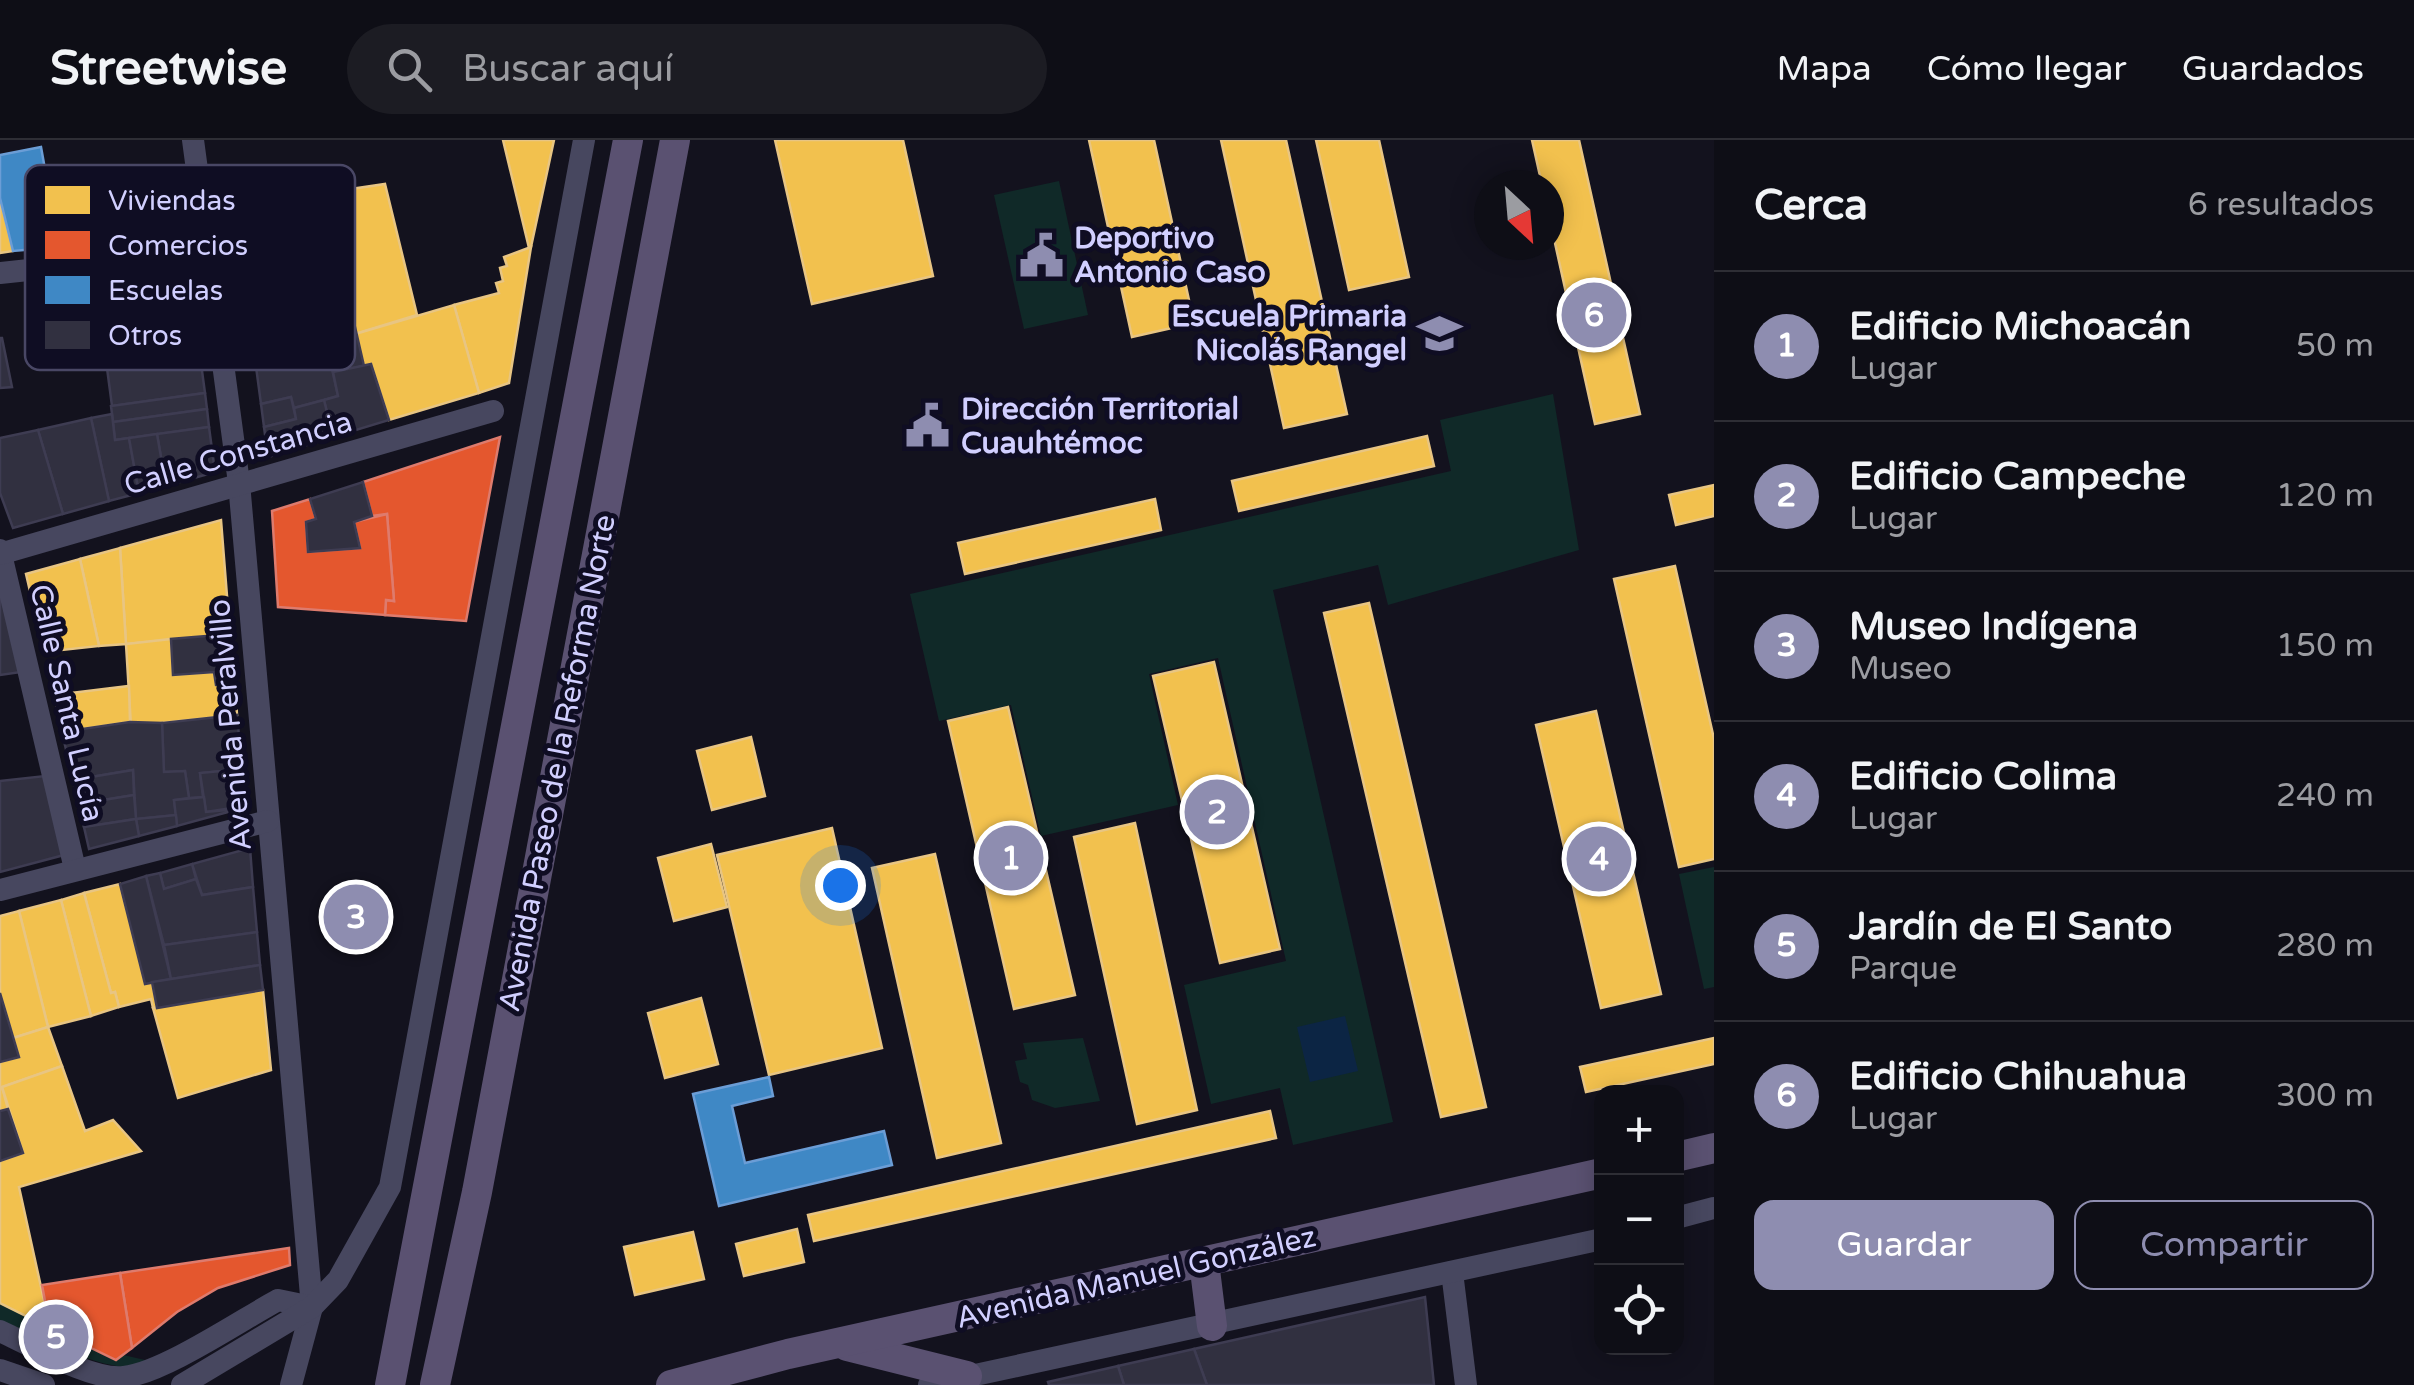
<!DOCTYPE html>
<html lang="es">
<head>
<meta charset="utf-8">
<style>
  :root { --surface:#0e0e16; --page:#1c1c23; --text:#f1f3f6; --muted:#9b9ca1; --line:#2e2e35; --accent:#8e8db0 }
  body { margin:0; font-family:"Varela Round",sans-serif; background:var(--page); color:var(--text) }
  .controls { position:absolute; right:30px; bottom:30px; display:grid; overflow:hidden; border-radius:20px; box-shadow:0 5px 25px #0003 }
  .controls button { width:90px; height:90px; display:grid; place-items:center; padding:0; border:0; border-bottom:2px solid var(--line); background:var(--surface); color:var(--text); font:50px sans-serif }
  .compass { position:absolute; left:1474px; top:30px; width:90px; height:90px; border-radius:50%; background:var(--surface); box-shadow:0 5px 25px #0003; rotate:154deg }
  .you { position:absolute; left:840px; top:745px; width:35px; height:35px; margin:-25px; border:8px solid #fff; border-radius:50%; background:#1a73e8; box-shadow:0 0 0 15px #1a73e833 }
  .badge { display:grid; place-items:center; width:65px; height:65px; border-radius:50%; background:var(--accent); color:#fff; font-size:32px; font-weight:700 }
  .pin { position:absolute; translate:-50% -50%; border:5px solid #fff; box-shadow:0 2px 10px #0006 }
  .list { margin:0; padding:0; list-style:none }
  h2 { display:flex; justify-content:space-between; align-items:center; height:130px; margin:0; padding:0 40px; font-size:42px }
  h2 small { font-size:32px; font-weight:400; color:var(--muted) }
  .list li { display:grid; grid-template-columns:65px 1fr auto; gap:30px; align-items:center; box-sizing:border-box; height:150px; padding:0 40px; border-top:2px solid var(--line) }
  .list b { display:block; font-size:38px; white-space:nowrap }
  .list p { margin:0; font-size:32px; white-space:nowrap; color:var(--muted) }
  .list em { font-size:32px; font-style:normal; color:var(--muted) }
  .actions { display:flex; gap:20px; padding:30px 40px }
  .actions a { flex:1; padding:22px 0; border:2px solid var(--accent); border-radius:20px; text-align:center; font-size:35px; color:var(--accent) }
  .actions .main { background:var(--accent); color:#fff }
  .icon { flex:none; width:55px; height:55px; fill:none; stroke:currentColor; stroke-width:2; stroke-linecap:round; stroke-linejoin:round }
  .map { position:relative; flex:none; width:1714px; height:1245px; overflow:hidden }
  header { display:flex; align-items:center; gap:60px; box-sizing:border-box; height:140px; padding:0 50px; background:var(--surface); border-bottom:2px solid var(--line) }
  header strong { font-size:48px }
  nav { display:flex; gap:55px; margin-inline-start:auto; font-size:35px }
  .search { width:700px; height:90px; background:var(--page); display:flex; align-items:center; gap:25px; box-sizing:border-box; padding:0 35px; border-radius:55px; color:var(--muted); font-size:38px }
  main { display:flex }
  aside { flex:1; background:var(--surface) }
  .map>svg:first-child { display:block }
  .green { fill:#102928 }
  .water { fill:#0c2544 }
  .homes { fill:#f2c14e; stroke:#e8c583; stroke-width:2.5 }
  .shops { fill:#e4572e; stroke:#de7b6d; stroke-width:2.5 }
  .schools { fill:#3f88c5; stroke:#6b9dd6; stroke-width:2.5 }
  .building { fill:#313040; stroke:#3e3c52; stroke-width:2.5 }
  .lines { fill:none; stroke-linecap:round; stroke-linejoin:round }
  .minor { stroke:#47475f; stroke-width:22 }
  .major { stroke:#5a5171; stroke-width:30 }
  .labels { text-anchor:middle; stroke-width:10; stroke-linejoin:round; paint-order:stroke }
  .poi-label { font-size:30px; font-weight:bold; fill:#d1cfff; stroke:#0f0d23; text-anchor:start }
  .street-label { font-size:30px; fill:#d1cfff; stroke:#0f0d23 }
  .key { fill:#0f0d23; stroke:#494765; stroke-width:2.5 }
  .key-label { font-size:28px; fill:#d1cfff }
</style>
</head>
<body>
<header>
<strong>Streetwise</strong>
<div class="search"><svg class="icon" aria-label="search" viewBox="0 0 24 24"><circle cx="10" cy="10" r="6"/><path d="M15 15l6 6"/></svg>Buscar aquí</div>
<nav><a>Mapa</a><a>Cómo llegar</a><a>Guardados</a></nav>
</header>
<main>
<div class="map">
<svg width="1714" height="1245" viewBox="0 0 1714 1245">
  <rect width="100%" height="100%" fill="#13121e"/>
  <g class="green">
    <path d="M1059,41L1088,175L1024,189L994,55Z"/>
    <path d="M1553,254L1579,410L1388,465L1378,425L1273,450L1393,982L1293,1005L1280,948L1211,964L1184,845L1286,821L1218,518L1149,534L1178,665L1041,696L1011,565L939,581L910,454L1451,331L1440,280Z"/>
    <path d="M1714,727V847L1704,849L1679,734Z"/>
    <path d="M1083,898L1100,961L1055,968L1032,960L1028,945L1020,942L1015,921L1027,919L1023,903Z"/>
    <path d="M0,1155L102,1210L162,1224C122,1242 40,1199 0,1184Z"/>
  </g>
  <path class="water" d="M1345,876L1358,931L1310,942L1297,887Z"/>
  <g class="homes">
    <path d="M503,0H554L531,107L529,108Z"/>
    <path d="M775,0H903L933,136L812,164Z"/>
    <path d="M1089,0H1154L1194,183L1132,197Z"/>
    <path d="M1221,0H1286L1347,274L1284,288Z"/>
    <path d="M1316,0H1379L1409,137L1349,150Z"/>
    <path d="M1532,0H1579L1640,274L1595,284L1549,76V45H1542Z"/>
    <path d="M385,44L417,175L355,194L330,104L243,118L235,66Z"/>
    <path d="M0,58L13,111L0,113Z"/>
    <path d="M531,107L509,243L479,253L454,165L499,153L496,143L503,141L500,128L507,126L504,117Z"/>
    <path d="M454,165L479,253L389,280L371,224L364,226L355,194Z"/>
    <path d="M1427,296L1434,326L1239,371L1232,341Z"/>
    <path d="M1714,345V376L1676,385L1669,355Z"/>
    <path d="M1155,359L1161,390L965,434L958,403Z"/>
    <path d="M221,380L230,494L126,504L120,408Z"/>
    <path d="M120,408L126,504L99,506L80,419Z"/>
    <path d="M80,419L99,506L44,512L26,434Z"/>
    <path d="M1675,426L1714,599V719L1679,727L1614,439Z"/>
    <path d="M1369,463L1486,967L1441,977L1324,473Z"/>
    <path d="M171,499L173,535L214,532L216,545L235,543L237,575L131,586L126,504Z"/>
    <path d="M1214,522L1280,809L1220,823L1153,536Z"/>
    <path d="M129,546L130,582L62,592L54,555Z"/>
    <path d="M1008,567L1075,855L1014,869L948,581Z"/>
    <path d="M1596,571L1661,854L1601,868L1536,585Z"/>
    <path d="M751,597L765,656L712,670L697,611Z"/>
    <path d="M1135,683L1197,970L1137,984L1074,697Z"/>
    <path d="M832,688L882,908L769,935L717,715Z"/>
    <path d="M711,704L727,767L674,781L658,718Z"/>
    <path d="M935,714L1001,1003L937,1018L872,728Z"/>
    <path d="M120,744L145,844L152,842L157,868H153L151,859L119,867L115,852L111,853L84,753Z"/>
    <path d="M84,753L111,853L115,852L119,867L91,876L61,760Z"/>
    <path d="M61,760L91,876L48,887L19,771Z"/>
    <path d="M19,771L48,887L13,898L0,853V776Z"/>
    <path d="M263,850L271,930L178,958L153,868Z"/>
    <path d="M701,858L718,924L665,938L648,873Z"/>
    <path d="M48,887L62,926L2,947L8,969L0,971V922L19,917L13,898Z"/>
    <path d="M1714,898V924L1586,952L1580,927Z"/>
    <path d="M62,926L85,991L113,980L141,1011L19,1047L50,1188L0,1163V1021L23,1013L2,947Z"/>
    <path d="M1270,971L1276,998L814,1101L808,1075Z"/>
    <path d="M797,1089L804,1122L744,1136L736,1104Z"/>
    <path d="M693,1092L704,1139L635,1155L624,1107Z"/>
  </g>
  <g class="shops">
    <path d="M500,297L466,481L385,475L386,460L394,461L387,374L372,376L363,342Z"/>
    <path d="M310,359L316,379L306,382L308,412L360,408L354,382L387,374L394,461L386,460L385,475L278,467L272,371Z"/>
    <path d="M289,1108L290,1125L218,1148L177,1172L132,1208L120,1133Z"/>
    <path d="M120,1133L132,1208L116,1220L50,1188L42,1145Z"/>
  </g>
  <g class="schools">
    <path d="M41,7L59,107L13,111L0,58V15Z"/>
    <path d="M769,937L773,956L732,966L745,1023L884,991L892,1025L719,1066L693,954Z"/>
  </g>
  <g class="building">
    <path d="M349,161L364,226L333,232L330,220L305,225L301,208L255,219L252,192Z"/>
    <path d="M2,198L12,247L0,248V198Z"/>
    <path d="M301,208L305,225L330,220L338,256L294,268L291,257L261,264L255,219Z"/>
    <path d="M200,216L205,253L112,266L107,228Z"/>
    <path d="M371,224L389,280L333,297L324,260L338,256L333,232Z"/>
    <path d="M205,253L207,269L113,282L111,266Z"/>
    <path d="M291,257L296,279L264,287L261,264Z"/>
    <path d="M324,260L333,297L268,317L264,287L296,279L294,268Z"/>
    <path d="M207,269L209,287L115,300L113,282Z"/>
    <path d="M112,274L115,300L129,298L139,353L109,361L91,278Z"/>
    <path d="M91,278L109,361L63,374L38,290Z"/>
    <path d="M209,287L215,332L166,346L157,294Z"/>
    <path d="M38,290L63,374L13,388L0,353V298Z"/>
    <path d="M157,294L166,346L139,353L129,298Z"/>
    <path d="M363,342L372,376L354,382L360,408L308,412L306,382L316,379L310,359Z"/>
    <path d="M0,447L21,532L0,535Z"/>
    <path d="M230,494L235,543L216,545L214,532L173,535L171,499Z"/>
    <path d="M237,575L242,629L200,633L203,657L189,658L185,631L164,632L162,583Z"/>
    <path d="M130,582L162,583L164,632L185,631L189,658L174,660L176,675L136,679L133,630L73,640L62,592Z"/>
    <path d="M242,629L245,666L206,672L200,633Z"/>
    <path d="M133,630L134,655L79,664L73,640Z"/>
    <path d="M45,636L64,715L0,732V641Z"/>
    <path d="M134,655L136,679L84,687L79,664Z"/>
    <path d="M204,657L206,672L239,669L177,686L174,660Z"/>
    <path d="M176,675L177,686L139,696L136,679Z"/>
    <path d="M136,679L139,696L89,709L84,687Z"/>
    <path d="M250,708L253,747L202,755L192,724Z"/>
    <path d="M192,724L196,739L164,749L160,733Z"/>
    <path d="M160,733L164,749L196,739L202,755L253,747L257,792L164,805L146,736Z"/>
    <path d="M146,736L171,839L145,844L120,744Z"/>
    <path d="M257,792L260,825L171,839L164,805Z"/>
    <path d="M260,825L263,850L157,868L152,842Z"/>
    <path d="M0,853L19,917L0,922Z"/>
    <path d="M8,969L23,1013L0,1021V971Z"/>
    <path d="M1425,1157L1434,1245H1207L1194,1209Z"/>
    <path d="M1194,1209L1207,1245H1124L1118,1226Z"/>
    <path d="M1118,1226L1124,1245H1049L1048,1242Z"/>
  </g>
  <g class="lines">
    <g class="minor">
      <path d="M193,0L239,343L312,1167L291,1245"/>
      <path d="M0,133L207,111"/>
      <path d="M0,410L75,729"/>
      <path d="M0,414L493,271"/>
      <path d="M0,750L268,681"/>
      <path d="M1676,1078L1714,1068"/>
      <path d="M1452,1132L1466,1245"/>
      <path d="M0,1191C31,1205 91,1241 124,1237C163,1233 241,1180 278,1160L312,1167"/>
      <path d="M0,1230L44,1245"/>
      <path d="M182,1245L312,1167L338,1140L390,1047L584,0"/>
      <path d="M929,1245L1602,1099"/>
    </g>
    <g class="major">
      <path d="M1676,1017L1714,1008"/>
      <path d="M1204,1122L1212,1186"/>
      <path d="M847,1206L967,1236"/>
      <path d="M390,1245L628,0"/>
      <path d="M435,1245L477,1052L675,0"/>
      <path d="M671,1245L788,1214L1602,1033"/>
    </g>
  </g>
  <defs>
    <symbol id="civic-bare" viewBox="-9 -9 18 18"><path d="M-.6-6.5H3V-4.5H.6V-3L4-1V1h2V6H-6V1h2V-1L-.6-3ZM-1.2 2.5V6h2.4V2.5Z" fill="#8e8db0" stroke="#0f0d23" stroke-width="2.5" paint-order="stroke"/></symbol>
    <symbol id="school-bare" viewBox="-9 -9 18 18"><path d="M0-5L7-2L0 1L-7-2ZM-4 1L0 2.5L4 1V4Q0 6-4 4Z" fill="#8e8db0" stroke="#0f0d23" stroke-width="2.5" paint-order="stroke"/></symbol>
  </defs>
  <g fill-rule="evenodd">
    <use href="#civic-bare" x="1010" y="84" width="63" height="63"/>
    <use href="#school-bare" x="1408" y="162" width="63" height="63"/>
    <use href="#civic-bare" x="896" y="254" width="63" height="63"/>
  </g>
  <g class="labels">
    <g class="poi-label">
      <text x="1074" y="108">Deportivo<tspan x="1074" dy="34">Antonio Caso</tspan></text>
      <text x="1407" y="186" text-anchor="end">Escuela Primaria<tspan x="1407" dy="34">Nicolás Rangel</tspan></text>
      <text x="961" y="279">Dirección Territorial<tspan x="961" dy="34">Cuauhtémoc</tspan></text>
    </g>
    <g class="street-label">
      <text transform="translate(238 313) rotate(-16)" y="10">Calle Constancia</text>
      <text transform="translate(67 563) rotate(77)" y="10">Calle Santa Lucía</text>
      <text transform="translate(230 585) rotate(-95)" y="10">Avenida Peralvillo</text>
      <text transform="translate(557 623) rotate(-79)" y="10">Avenida Paseo de la Reforma Norte</text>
      <text transform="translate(1136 1137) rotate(-13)" y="10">Avenida Manuel González</text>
    </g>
  </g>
  <rect x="25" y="25" width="330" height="205" rx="15" class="key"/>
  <rect x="45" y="46" width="45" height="28" fill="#f2c14e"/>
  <rect x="45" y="91" width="45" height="28" fill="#e4572e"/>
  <rect x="45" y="136" width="45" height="28" fill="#3f88c5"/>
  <rect x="45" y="181" width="45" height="28" fill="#313040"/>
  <g class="key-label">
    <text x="108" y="70">Viviendas</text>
    <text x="108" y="115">Comercios</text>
    <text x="108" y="160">Escuelas</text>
    <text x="108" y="205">Otros</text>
  </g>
</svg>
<div class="controls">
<button>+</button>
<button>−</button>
<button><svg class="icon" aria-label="locate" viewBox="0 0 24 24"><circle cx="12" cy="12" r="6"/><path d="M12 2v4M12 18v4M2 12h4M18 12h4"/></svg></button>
</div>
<svg class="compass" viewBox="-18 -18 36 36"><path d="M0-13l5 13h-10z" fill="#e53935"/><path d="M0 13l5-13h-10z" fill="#9b9ca1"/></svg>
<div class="you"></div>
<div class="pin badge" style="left:1011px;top:718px">1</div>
<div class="pin badge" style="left:1217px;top:672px">2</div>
<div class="pin badge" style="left:356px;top:777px">3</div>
<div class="pin badge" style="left:1599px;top:719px">4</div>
<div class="pin badge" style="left:56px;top:1197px">5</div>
<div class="pin badge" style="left:1594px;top:175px">6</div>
</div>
<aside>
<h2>Cerca<small>6 resultados</small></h2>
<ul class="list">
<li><span class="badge">1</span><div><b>Edificio Michoacán</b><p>Lugar</p></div><em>50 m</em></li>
<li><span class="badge">2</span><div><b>Edificio Campeche</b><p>Lugar</p></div><em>120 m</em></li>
<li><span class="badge">3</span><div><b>Museo Indígena</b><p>Museo</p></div><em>150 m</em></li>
<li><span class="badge">4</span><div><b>Edificio Colima</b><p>Lugar</p></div><em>240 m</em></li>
<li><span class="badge">5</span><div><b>Jardín de El Santo</b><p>Parque</p></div><em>280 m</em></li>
<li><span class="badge">6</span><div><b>Edificio Chihuahua</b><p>Lugar</p></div><em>300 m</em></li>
</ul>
<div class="actions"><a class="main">Guardar</a><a>Compartir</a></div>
</aside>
</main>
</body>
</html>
